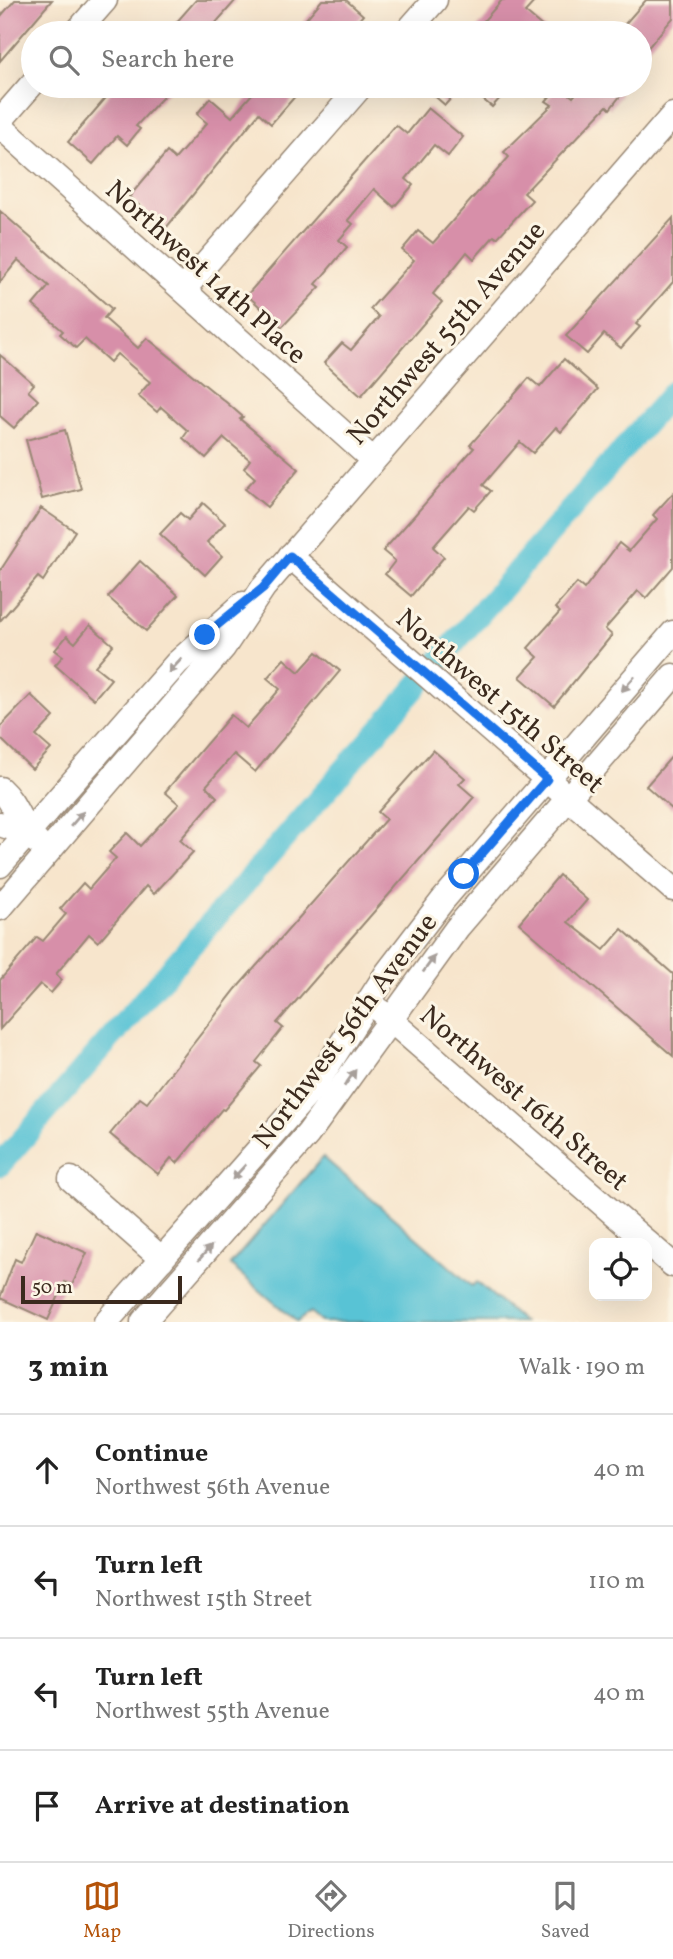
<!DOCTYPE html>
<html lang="en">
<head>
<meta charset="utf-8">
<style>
  :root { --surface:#fff; --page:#f2f2f2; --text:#222; --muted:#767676; --line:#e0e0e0; --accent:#b45309 }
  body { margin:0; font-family:Vollkorn,serif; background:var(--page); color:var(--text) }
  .controls { position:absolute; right:21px; bottom:21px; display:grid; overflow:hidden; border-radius:14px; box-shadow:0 7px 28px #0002 }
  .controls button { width:63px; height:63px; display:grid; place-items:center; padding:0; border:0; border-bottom:2px solid var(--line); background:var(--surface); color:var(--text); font:35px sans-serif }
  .scale { position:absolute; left:21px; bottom:18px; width:161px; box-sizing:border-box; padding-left:7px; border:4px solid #3b2a1e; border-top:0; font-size:19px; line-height:24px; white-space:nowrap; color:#3b2a1e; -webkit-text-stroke:5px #fcf5e5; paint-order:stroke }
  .stop { position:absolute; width:21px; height:21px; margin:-16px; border:5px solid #1a73e8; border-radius:50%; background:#fff }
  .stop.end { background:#1a73e8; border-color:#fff; box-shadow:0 2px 7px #0008 }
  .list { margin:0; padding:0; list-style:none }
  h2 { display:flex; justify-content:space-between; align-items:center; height:91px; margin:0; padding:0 28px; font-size:30px }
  h2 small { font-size:23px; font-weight:400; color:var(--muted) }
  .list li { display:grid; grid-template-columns:46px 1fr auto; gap:21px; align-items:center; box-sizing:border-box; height:112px; padding:0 28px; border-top:2px solid var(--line) }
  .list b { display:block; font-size:26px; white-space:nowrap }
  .list p { margin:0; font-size:23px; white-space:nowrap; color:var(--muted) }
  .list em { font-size:23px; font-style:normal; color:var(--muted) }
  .icon { flex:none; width:38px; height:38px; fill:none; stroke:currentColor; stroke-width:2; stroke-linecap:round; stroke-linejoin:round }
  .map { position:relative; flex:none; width:673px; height:1322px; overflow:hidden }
  .search { position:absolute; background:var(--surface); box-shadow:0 7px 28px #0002; left:21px; right:21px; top:21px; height:77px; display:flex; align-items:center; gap:18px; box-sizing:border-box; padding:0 24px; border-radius:38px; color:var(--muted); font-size:26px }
  .sheet { height:539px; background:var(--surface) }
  nav { display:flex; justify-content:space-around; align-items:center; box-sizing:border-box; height:98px; border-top:2px solid var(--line); background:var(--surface); font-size:19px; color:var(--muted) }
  nav a { display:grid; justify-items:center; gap:4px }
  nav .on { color:var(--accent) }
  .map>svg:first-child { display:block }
  .water { fill:#59c3d5; stroke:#4a767a; stroke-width:2 }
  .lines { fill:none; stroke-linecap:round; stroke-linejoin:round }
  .canal { stroke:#59c3d5; stroke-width:23 }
  .building { fill:#d78fa9 }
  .minor-casing { stroke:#998875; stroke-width:27 }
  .minor { stroke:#fff; stroke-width:24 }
  .oneway { fill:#a79f9a }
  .route { stroke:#1a73e8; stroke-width:9 }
  .labels { text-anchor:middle; stroke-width:6; stroke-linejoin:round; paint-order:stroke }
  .street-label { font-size:28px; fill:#3b2a1e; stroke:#fcf5e5 }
</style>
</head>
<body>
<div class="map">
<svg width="673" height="1322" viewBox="0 0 673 1322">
  <rect width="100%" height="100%" fill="#fcf5e5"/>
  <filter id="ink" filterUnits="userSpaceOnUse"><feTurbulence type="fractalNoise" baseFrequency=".0143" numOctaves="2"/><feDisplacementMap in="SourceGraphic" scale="14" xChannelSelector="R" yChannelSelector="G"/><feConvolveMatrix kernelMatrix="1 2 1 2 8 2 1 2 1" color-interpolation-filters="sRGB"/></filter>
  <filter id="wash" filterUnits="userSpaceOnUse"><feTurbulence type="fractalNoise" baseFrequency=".00686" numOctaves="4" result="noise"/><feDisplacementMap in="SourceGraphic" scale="28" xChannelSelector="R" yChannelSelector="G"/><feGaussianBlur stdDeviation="1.57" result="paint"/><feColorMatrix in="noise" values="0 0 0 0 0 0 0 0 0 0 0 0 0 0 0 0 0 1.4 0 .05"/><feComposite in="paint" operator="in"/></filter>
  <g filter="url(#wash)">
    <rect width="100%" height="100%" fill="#f7e5cc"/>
    <path class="water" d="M323,1157L472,1286L477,1282L523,1322H322L310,1312L297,1322L230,1265Z"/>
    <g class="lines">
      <path class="canal" d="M0,1165L673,392"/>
    </g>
    <g id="blocks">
      <g class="building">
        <path d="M15,0H52L0,61V17Z"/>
        <path d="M196,0H236L207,33H167Z"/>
        <path d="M322,0H346L363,15L348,33H294Z"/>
        <path d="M502,0H536L525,12L550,33H473Z"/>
        <path d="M646,0H673V18L640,57V33H617Z"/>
        <path d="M116,86H173L136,126L140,129L127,145L117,136L93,164L68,142Z"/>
        <path d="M259,86H304L271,124L259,113L166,228L129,197L167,152L175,159L207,123L197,114L210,98L232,117Z"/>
        <path d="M423,86H462L445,105Z"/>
        <path d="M467,86H511L492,107Z"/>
        <path d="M559,86L573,97L582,86H610L621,95L610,109L607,106L524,193L532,200L497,238L494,236L474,259L467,252L433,294L442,302L361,396L324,363L342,343L351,350L379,317L370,309L414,260L402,250L418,231L433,243L509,157L504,152L552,105L546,101Z"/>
        <path d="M428,108L463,137L448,156L434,145L406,179L413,185L394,207L374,189L348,220L353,224L339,240L347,247L316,284L320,287L282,327L247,295L396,125L407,134Z"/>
        <path d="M0,211L112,309L104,318L138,348L147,338L227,403L243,417L240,419L299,469L267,507L245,489L255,478L244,468L250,460L224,438L206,458L183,438L188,431L161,407L157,412L138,396L150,382L117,354L110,362L85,339L76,348L60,334L63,331L33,305L49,286L18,260L0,282Z"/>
        <path d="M673,218V282L636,324L640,327L621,348L604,334L587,354L566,336Z"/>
        <path d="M0,355L34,384L28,391L38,400L14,428L0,416Z"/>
        <path d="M564,359L598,389L561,432L556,427L533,453L520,442L483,485L491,491L474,510L469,506L433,547L444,557L411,596L385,574L395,561L383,551L474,448L470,445L529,378L540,387Z"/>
        <path d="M65,430L81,489L42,499L26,440Z"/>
        <path d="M673,493V567L646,598L638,591L605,629L612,635L554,706L520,677L538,657L528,648L560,612L555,608L577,583L584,589L619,543L629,551L657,519L653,515Z"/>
        <path d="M203,503L225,523L207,542L222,556L205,575L160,534L180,513L188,520Z"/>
        <path d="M41,508L75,531L43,581L38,577L0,621V571Z"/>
        <path d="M140,561L178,595L146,631L108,597Z"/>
        <path d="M90,625L113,645L95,666L111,679L94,699L55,665L63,656L55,650L67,636L75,643Z"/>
        <path d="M317,652L340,671L255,772L234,754L206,786L217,797L180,840L193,852L154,894L146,886L98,942L89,934L56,974L62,980L51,993L40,984L0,1029V980L37,937L43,941L66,914L60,909L83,883L89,889L116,858L109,852L127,833L140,846L179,804L165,792L231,715L246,728L280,689L267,678L284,659L299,672Z"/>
        <path d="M31,695L54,717L36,736L51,749L32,769L0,738V727Z"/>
        <path d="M433,750L465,778L459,784L474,797L277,1023L283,1028L256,1062L261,1066L224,1110L222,1109L177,1163L171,1158L158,1174L110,1134L140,1098L147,1103L236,989L386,819L378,812Z"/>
        <path d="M673,755V810L646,786Z"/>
        <path d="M559,875L587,900L568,922L604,950L622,929L673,974V1056L519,923Z"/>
        <path d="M36,1230L87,1253L72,1285L65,1282L48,1320L0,1298L15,1259L21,1262Z"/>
      </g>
    </g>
  </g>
  <g filter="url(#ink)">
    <use href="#blocks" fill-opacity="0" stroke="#998875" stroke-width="2"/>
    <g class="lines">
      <defs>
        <g id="minor">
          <path d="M76,33L105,0"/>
          <path d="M406,33L435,0"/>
          <path d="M0,121L33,83"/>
          <path d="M0,126L373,460"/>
          <path d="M184,289L361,86"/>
          <path d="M290,556L673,889"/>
          <path d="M0,789C17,804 20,827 37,842"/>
          <path d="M0,824L27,833"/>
          <path d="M0,865L177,663L243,604"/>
          <path d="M0,908L223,648L263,588L673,115"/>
          <path d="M380,1011L673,1265"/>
          <path d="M71,1179L162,1259"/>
          <path d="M106,1322L314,1087L387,973L443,900L673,633"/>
          <path d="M143,1322L308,1134L457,928L673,676"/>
        </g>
      </defs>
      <use href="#minor" class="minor-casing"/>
      <use href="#minor" class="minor"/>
    </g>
    <defs><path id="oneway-solid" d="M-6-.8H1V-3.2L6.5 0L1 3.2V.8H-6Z" transform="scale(1.75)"/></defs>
    <g class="oneway">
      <use href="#oneway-solid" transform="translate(175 666) rotate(133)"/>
      <use href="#oneway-solid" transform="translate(628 684) rotate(131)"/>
      <use href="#oneway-solid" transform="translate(77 819) rotate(-49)"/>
      <use href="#oneway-solid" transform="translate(429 964) rotate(-54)"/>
      <use href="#oneway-solid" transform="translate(350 1078) rotate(-55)"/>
      <use href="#oneway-solid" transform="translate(239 1172) rotate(132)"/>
      <use href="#oneway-solid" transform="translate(205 1253) rotate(-49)"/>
    </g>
  </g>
  <g class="lines" filter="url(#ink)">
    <path class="route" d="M205,635L263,588L290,556L547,779L464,874"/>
  </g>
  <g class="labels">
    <g class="street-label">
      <text transform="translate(207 271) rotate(42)" y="10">Northwest 14th Place</text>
      <text transform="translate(445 332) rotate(-49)" y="10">Northwest 55th Avenue</text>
      <text transform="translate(501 700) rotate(41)" y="10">Northwest 15th Street</text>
      <text transform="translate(344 1030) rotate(-53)" y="10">Northwest 56th Avenue</text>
      <text transform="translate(525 1097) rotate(41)" y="10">Northwest 16th Street</text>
    </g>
  </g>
</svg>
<div class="controls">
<button><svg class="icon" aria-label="locate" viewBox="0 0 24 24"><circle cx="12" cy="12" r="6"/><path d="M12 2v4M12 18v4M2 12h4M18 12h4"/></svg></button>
</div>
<div class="scale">50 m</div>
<div class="stop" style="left:464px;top:874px"></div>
<div class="stop end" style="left:205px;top:635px"></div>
<div class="search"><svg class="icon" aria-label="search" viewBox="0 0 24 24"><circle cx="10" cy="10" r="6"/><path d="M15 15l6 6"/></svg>Search here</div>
</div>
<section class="sheet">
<h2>3 min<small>Walk · 190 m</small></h2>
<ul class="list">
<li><svg class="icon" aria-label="ahead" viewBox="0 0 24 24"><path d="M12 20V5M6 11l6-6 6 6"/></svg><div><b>Continue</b><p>Northwest 56th Avenue</p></div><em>40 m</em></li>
<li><svg class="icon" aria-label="left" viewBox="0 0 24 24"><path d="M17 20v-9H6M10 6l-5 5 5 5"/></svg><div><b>Turn left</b><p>Northwest 15th Street</p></div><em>110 m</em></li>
<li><svg class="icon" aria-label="left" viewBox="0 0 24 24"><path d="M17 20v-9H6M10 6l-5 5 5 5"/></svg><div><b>Turn left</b><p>Northwest 55th Avenue</p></div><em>40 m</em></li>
<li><svg class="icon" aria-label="arrive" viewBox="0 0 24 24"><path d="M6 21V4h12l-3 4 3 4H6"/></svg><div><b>Arrive at destination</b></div></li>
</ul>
</section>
<nav>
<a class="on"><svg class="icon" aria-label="map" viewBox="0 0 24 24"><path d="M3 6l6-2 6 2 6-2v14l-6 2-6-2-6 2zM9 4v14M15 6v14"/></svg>Map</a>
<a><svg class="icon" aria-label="directions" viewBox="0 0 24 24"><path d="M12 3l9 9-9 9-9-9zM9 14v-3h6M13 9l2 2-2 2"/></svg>Directions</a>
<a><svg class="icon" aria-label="saved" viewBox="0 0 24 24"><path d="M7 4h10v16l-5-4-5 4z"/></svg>Saved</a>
</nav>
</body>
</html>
